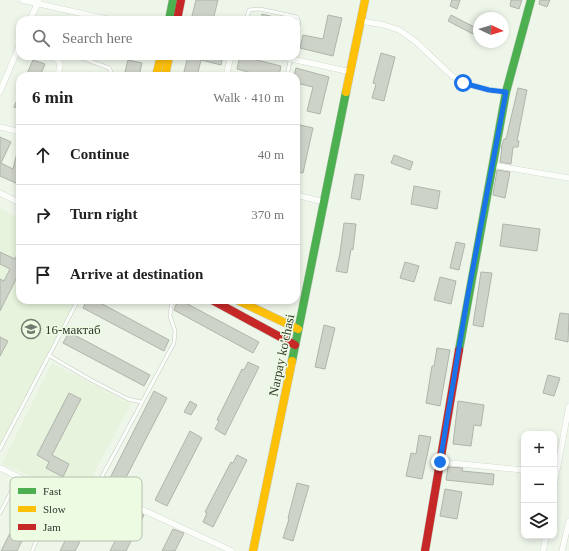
<!DOCTYPE html>
<html lang="en">
<head>
<meta charset="utf-8">
<style>
  :root { --surface:#fff; --page:#f2f2f2; --text:#222; --muted:#767676; --line:#e0e0e0 }
  body { margin:0; font-family:"Times New Roman",serif; background:var(--page); color:var(--text) }
  .controls { position:absolute; right:12px; bottom:12px; display:grid; overflow:hidden; border-radius:8px; box-shadow:0 2px 6px #0003 }
  .controls button { width:36px; height:36px; display:grid; place-items:center; padding:0; border:0; border-bottom:1px solid var(--line); background:var(--surface); color:var(--text); font:20px sans-serif }
  .compass { position:absolute; left:473px; top:12px; width:36px; height:36px; border-radius:50%; background:var(--surface); box-shadow:0 2px 6px #0003; rotate:94deg }
  .stop { position:absolute; width:12px; height:12px; margin:-9px; border:3px solid #1a73e8; border-radius:50%; background:#fff }
  .stop.end { background:#1a73e8; border-color:#fff; box-shadow:0 1px 4px #0008 }
  .list { margin:0; padding:0; list-style:none }
  h2 { display:flex; justify-content:space-between; align-items:center; height:52px; margin:0; padding:0 16px; font-size:17px }
  h2 small { font-size:13px; font-weight:400; color:var(--muted) }
  .list li { display:grid; grid-template-columns:26px 1fr auto; gap:12px; align-items:center; box-sizing:border-box; height:60px; padding:0 16px; border-top:1px solid var(--line) }
  .list b { display:block; font-size:15px; white-space:nowrap }
  .list em { font-size:13px; font-style:normal; color:var(--muted) }
  .icon { flex:none; width:22px; height:22px; fill:none; stroke:currentColor; stroke-width:2; stroke-linecap:round; stroke-linejoin:round }
  .map { position:relative; flex:none; width:569px; height:551px; overflow:hidden }
  .search { position:absolute; background:var(--surface); box-shadow:0 2px 6px #0003; left:16px; top:16px; width:284px; height:44px; display:flex; align-items:center; gap:10px; box-sizing:border-box; padding:0 14px; border-radius:12px; color:var(--muted); font-size:15px }
  .panel { position:absolute; background:var(--surface); box-shadow:0 2px 6px #0003; left:16px; top:72px; width:284px; height:232px; border-radius:12px }
  .map>svg:first-child { display:block }
  .built { fill:#e7f3dd }
  .building { fill:#ced3ca; stroke:#b0b5ab }
  .lines { fill:none; stroke-linecap:round; stroke-linejoin:round }
  .lane-casing { stroke:#c5cbc1; stroke-width:4 }
  .street-casing { stroke:#c5cbc1; stroke-width:6 }
  .fast-casing { stroke:#c5cbc1; stroke-width:9 }
  .slow-casing { stroke:#c5cbc1; stroke-width:9 }
  .jam-casing { stroke:#c5cbc1; stroke-width:9 }
  .lane { stroke:#fcfefc; stroke-width:3 }
  .street { stroke:#fcfefc; stroke-width:5.5 }
  .fast { stroke:#4caf50; stroke-width:8 }
  .slow { stroke:#ffc107; stroke-width:8 }
  .jam { stroke:#c62828; stroke-width:8 }
  .route { stroke:#1a73e8; stroke-width:5 }
  .labels { text-anchor:middle; stroke-width:3; stroke-linejoin:round; paint-order:stroke }
  .poi-label { font-size:13px; fill:#32372e; stroke:#edfbe3; text-anchor:start }
  .street-label { font-size:13px; fill:#32372e; stroke:#edfbe3 }
  .key { fill:#edfbe3; stroke:#b5c0ad; stroke-width:1 }
  .key-label { font-size:11px; fill:#32372e }
</style>
</head>
<body>
<div class="map">
<svg width="569" height="551" viewBox="0 0 569 551">
  <rect width="100%" height="100%" fill="#eef5e9"/>
  <g class="built">
    <path d="M0,208L20,220V300H77L0,448Z"/>
    <path d="M52,363L131,404L85,489L45,482L2,464Z"/>
  </g>
  <g class="building">
    <path d="M196,0H218L213,20H191Z"/>
    <path d="M452,0H460L457,9L450,6Z"/>
    <path d="M511,0H522L519,9L510,6Z"/>
    <path d="M540,0H550L547,7L539,4Z"/>
    <path d="M262,14L278,18V20H261Z"/>
    <path d="M328,15L342,18L333,56L300,48L303,35L323,39Z"/>
    <path d="M451,15L476,28L473,34L448,21Z"/>
    <path d="M381,53L395,57L384,101L372,98L376,84L373,83Z"/>
    <path d="M188,56H223L221,65L201,60L197,76H183Z"/>
    <path d="M240,56L281,66L279,76H263L237,69Z"/>
    <path d="M33,60L45,64L40,76H26Z"/>
    <path d="M128,60L142,63L139,76L125,72Z"/>
    <path d="M296,68L329,77L320,114L307,111L313,87L296,83V76H294Z"/>
    <path d="M518,88L527,90L517,141H519L518,147H513L511,164L500,162L502,148H501L504,139H506Z"/>
    <path d="M20,93V109L14,107Z"/>
    <path d="M300,125L313,128L303,173L296,171V141Z"/>
    <path d="M0,137L11,142L1,163L13,169L18,149H20V185L0,176Z"/>
    <path d="M394,155L413,162L410,170L391,163Z"/>
    <path d="M497,170L510,172L505,198L493,195Z"/>
    <path d="M355,174L364,175L360,200L351,198Z"/>
    <path d="M414,186L440,191L437,209L411,204Z"/>
    <path d="M344,223L356,224L353,250L351,249L347,273L336,271L340,253Z"/>
    <path d="M503,224L540,229L537,251L500,246Z"/>
    <path d="M456,242L465,244L459,270L450,268Z"/>
    <path d="M20,249V271L0,311V279L4,281L10,269L0,264V252L15,259Z"/>
    <path d="M405,262L419,266L414,282L400,278Z"/>
    <path d="M481,272L492,273L483,327L473,325Z"/>
    <path d="M440,277L456,281L451,304L434,300Z"/>
    <path d="M87,300H95L169,340L164,351L83,308Z"/>
    <path d="M178,300H180L259,342L253,353L174,310Z"/>
    <path d="M560,313L569,314L568,342L555,339Z"/>
    <path d="M324,325L335,328L325,369L315,367Z"/>
    <path d="M69,332L150,375L144,386L63,343Z"/>
    <path d="M0,337L8,341L0,356Z"/>
    <path d="M437,348L450,350L440,406L426,403L432,366H434Z"/>
    <path d="M248,362L259,367L225,435L215,429L219,421L217,420L242,369L244,370Z"/>
    <path d="M548,375L560,378L554,396L543,393Z"/>
    <path d="M154,391L167,398L120,489L108,482Z"/>
    <path d="M69,393L81,399L52,455L69,464L63,477L46,468L49,462L37,455Z"/>
    <path d="M190,401L197,405L191,415L184,412Z"/>
    <path d="M458,401L484,405L481,426L474,425L471,446L453,444Z"/>
    <path d="M190,431L202,438L167,506L155,500Z"/>
    <path d="M419,435L431,437L422,479L406,476L411,453L416,454Z"/>
    <path d="M237,455L247,460L213,527L203,522L207,513L205,512L231,462L233,463Z"/>
    <path d="M448,467L463,468L462,471L494,474L493,485L446,480Z"/>
    <path d="M297,483L309,486L293,541L283,538L289,519L288,518Z"/>
    <path d="M445,489L462,492L457,519L440,516Z"/>
    <path d="M30,494L42,500L17,551H1Z"/>
    <path d="M86,499L99,505L75,551H60Z"/>
    <path d="M131,509L144,515L126,551H110Z"/>
    <path d="M173,529L184,533L175,551H162Z"/>
  </g>
  <g class="lines">
    <defs>
      <g id="lane">
        <path d="M246,20L249,10L260,9L297,17L299,22L296,37"/>
        <path d="M82,58L109,68L113,76"/>
        <path d="M287,76L291,56"/>
        <path d="M50,356L91,380L128,399L141,402"/>
        <path d="M0,449L78,300"/>
        <path d="M92,495L174,343L175,331L170,316L172,300"/>
        <path d="M0,513L19,477"/>
        <path d="M32,551L59,492"/>
      </g>
      <g id="street">
        <path d="M22,0L111,20"/>
        <path d="M30,20L39,0"/>
        <path d="M361,21L384,25L399,30L415,41L451,75L463,83L489,90L506,92"/>
        <path d="M50,56L58,60L60,65L58,76"/>
        <path d="M278,56L351,72"/>
        <path d="M226,76L231,56"/>
        <path d="M0,92L20,44"/>
        <path d="M0,127L20,132"/>
        <path d="M492,165L569,178"/>
        <path d="M0,193L20,203"/>
        <path d="M296,195L324,202"/>
        <path d="M440,462L524,470"/>
        <path d="M0,468L29,482L59,492L92,495L130,504L232,551"/>
        <path d="M554,486L569,406"/>
        <path d="M543,551L546,536"/>
        <path d="M562,551L569,521"/>
      </g>
      <g id="fast">
        <path d="M169,20L173,0"/>
        <path d="M459,350L506,92L531,0"/>
        <path d="M292,361L346,92"/>
      </g>
      <g id="slow">
        <path d="M156,76L161,56"/>
        <path d="M165,76L169,56"/>
        <path d="M346,92L365,0"/>
        <path d="M237,300L298,329"/>
        <path d="M253,551L292,361"/>
      </g>
      <g id="jam">
        <path d="M177,20L181,0"/>
        <path d="M212,300L295,345"/>
        <path d="M425,551L459,350"/>
      </g>
    </defs>
    <use href="#lane" class="lane-casing"/>
    <use href="#street" class="street-casing"/>
    <use href="#fast" class="fast-casing"/>
    <use href="#slow" class="slow-casing"/>
    <use href="#jam" class="jam-casing"/>
    <use href="#lane" class="lane"/>
    <use href="#street" class="street"/>
    <use href="#fast" class="fast"/>
    <use href="#slow" class="slow"/>
    <use href="#jam" class="jam"/>
  </g>
  <g class="lines">
    <path class="route" d="M440,462L467,300L506,92L489,90L463,83"/>
  </g>
  <defs>
    <symbol id="school-ring" viewBox="-11 -11 22 22"><circle r="9.5" fill="#edfbe3" stroke="#747a6f" stroke-width="1.5"/><path d="M0-5L7-2L0 1L-7-2ZM-4 1L0 2.5L4 1V4Q0 6-4 4Z" fill="#747a6f"/></symbol>
  </defs>
  <g fill-rule="evenodd">
    <use href="#school-ring" x="20" y="318" width="22" height="22"/>
  </g>
  <g class="labels">
    <g class="poi-label">
      <text x="45" y="334">16-мактаб</text>
    </g>
    <g class="street-label">
      <text transform="translate(281 355) rotate(-78)" y="5">Narpay ko'chasi</text>
    </g>
  </g>
  <rect x="10" y="477" width="132" height="64" rx="6" class="key"/>
  <rect x="18" y="488" width="18" height="6" fill="#4caf50"/>
  <rect x="18" y="506" width="18" height="6" fill="#ffc107"/>
  <rect x="18" y="524" width="18" height="6" fill="#c62828"/>
  <g class="key-label">
    <text x="43" y="495">Fast</text>
    <text x="43" y="513">Slow</text>
    <text x="43" y="531">Jam</text>
  </g>
</svg>
<div class="controls">
<button>+</button>
<button>−</button>
<button><svg class="icon" aria-label="layers" viewBox="0 0 24 24"><path d="M12 4l9 5-9 5-9-5zM3 14l9 5 9-5"/></svg></button>
</div>
<svg class="compass" viewBox="-18 -18 36 36"><path d="M0-13l5 13h-10z" fill="#e53935"/><path d="M0 13l5-13h-10z" fill="#767676"/></svg>
<div class="stop" style="left:463px;top:83px"></div>
<div class="stop end" style="left:440px;top:462px"></div>
<div class="search"><svg class="icon" aria-label="search" viewBox="0 0 24 24"><circle cx="10" cy="10" r="6"/><path d="M15 15l6 6"/></svg>Search here</div>
<section class="panel">
<h2>6 min<small>Walk · 410 m</small></h2>
<ul class="list">
<li><svg class="icon" aria-label="ahead" viewBox="0 0 24 24"><path d="M12 20V5M6 11l6-6 6 6"/></svg><div><b>Continue</b></div><em>40 m</em></li>
<li><svg class="icon" aria-label="right" viewBox="0 0 24 24"><path d="M7 20v-9h11M14 6l5 5-5 5"/></svg><div><b>Turn right</b></div><em>370 m</em></li>
<li><svg class="icon" aria-label="arrive" viewBox="0 0 24 24"><path d="M6 21V4h12l-3 4 3 4H6"/></svg><div><b>Arrive at destination</b></div></li>
</ul>
</section>
</div>
</body>
</html>
